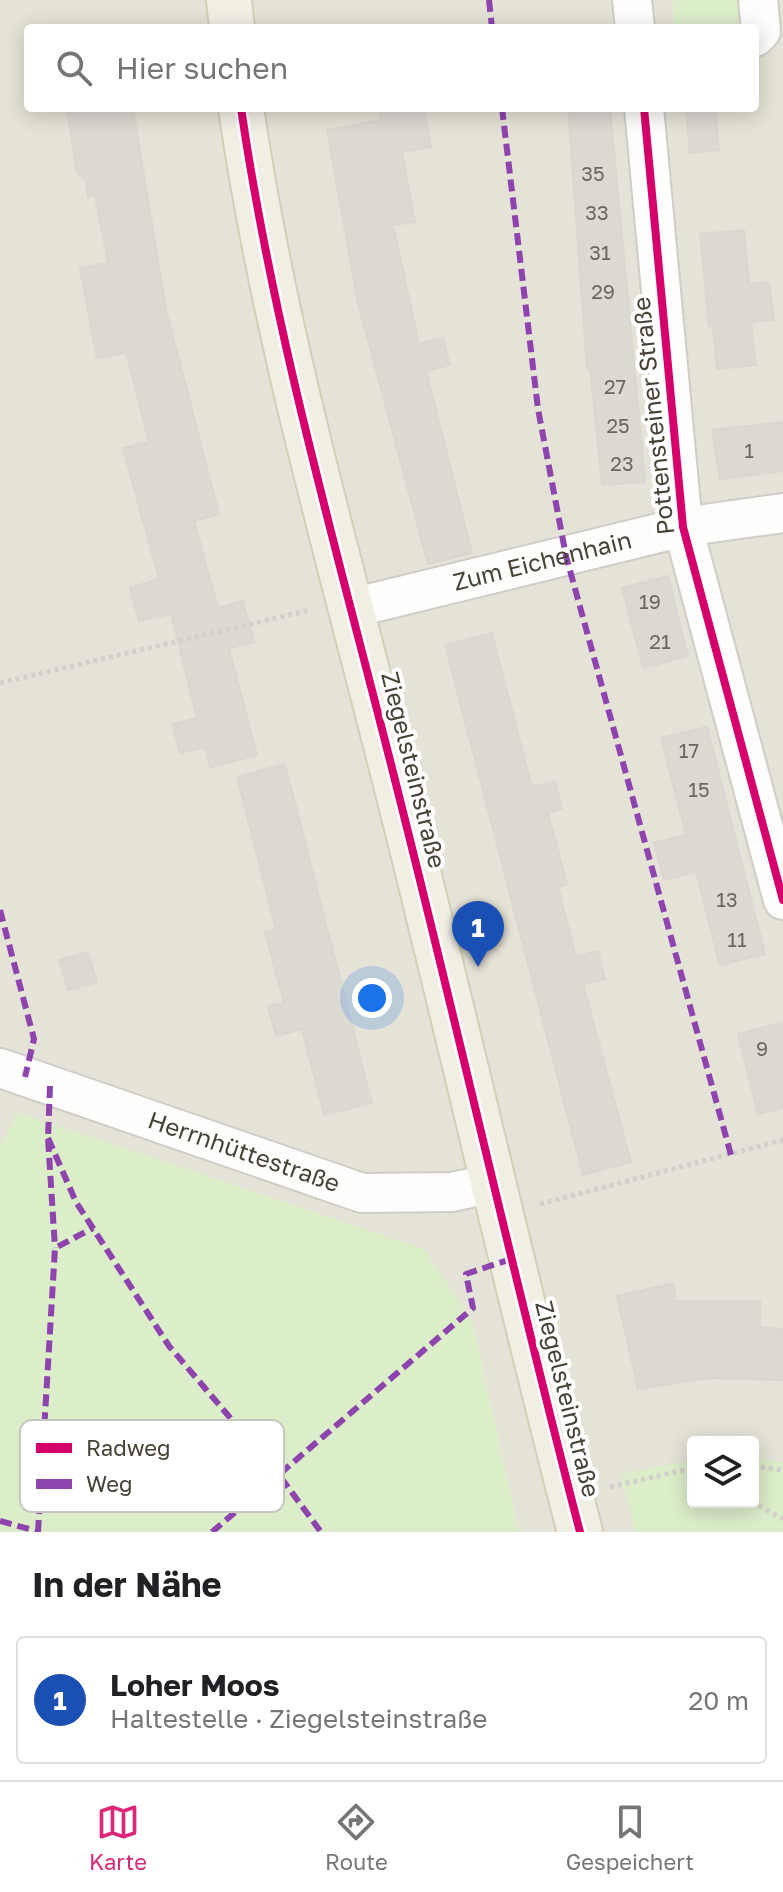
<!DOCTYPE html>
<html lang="de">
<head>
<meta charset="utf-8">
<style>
  :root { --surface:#fff; --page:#f6f6f6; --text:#202124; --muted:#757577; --line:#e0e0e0; --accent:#db2777 }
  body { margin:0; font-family:"Golos Text",sans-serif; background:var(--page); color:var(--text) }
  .controls { position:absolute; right:24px; bottom:24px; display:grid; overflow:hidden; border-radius:8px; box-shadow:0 4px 20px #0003 }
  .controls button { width:72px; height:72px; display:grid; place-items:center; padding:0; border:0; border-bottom:2px solid var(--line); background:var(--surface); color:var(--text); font:40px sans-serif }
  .you { position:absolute; left:372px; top:998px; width:28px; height:28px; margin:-20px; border:6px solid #fff; border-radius:50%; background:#1a73e8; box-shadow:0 0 0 12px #1a73e833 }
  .badge { display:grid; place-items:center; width:52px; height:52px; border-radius:50%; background:var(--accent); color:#fff; font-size:26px; font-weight:700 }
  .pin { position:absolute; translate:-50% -66px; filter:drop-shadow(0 2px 4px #0008) }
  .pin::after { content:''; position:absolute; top:42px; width:28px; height:24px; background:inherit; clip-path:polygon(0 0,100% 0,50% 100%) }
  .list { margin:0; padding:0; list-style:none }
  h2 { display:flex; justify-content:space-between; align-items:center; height:104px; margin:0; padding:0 32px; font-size:34px }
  h2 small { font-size:26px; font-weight:400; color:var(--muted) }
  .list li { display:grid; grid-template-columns:52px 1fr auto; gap:24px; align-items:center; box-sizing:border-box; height:128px; margin:0 16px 16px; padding:0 16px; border:2px solid var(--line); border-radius:8px }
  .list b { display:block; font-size:30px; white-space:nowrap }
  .list p { margin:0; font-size:26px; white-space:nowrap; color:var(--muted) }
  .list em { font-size:26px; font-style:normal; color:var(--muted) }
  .icon { flex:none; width:44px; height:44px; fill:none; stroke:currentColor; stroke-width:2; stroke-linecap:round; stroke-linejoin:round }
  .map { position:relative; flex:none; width:783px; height:1532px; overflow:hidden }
  .search { position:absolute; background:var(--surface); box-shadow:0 4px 20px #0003; left:24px; right:24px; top:24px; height:88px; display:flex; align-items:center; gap:20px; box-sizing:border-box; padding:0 28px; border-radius:8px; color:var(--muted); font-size:30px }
  .sheet { height:248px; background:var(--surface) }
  nav { display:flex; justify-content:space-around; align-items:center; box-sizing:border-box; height:112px; border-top:2px solid var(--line); background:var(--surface); font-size:22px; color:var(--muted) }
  nav a { display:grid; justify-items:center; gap:4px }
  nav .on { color:var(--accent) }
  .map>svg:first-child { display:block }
  .residential { fill:#e5e2d7; fill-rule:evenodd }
  .green { fill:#dcedc9 }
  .building { fill:#dbd9d2; stroke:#d9d7cf; stroke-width:2 }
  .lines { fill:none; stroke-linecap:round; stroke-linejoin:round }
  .minor-casing { stroke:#cfcdc7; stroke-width:42 }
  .major-casing { stroke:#d4ceb7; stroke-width:48 }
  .path { stroke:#d1d0ca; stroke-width:5; stroke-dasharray:4 4; stroke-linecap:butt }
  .minor { stroke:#fdfdfc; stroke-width:38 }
  .major { stroke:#f1eee4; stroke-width:44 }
  .quiet { stroke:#8e44ad; stroke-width:6; stroke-dasharray:12 6; stroke-linecap:butt }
  .cycleway-casing { stroke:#fff; stroke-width:13 }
  .cycleway { stroke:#d6006c; stroke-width:8 }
  .labels { text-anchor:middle; stroke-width:8; stroke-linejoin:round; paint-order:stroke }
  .number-label { font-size:20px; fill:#6d685d }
  .street-label { font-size:24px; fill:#474235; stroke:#fff }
  .key { fill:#fff; stroke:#c8c6c2; stroke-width:2 }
  .key-label { font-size:22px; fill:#474235 }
</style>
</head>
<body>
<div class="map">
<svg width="783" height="1532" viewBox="0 0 783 1532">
  <rect width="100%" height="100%" fill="#f1f0ea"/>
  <path class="residential" d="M0,0H783V1532H519L472,1320L0,1147ZM28,28H755V108H28ZM693,1442H753V1502H693Z"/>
  <g class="green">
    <path d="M672,0H746L747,12L728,28H675Z"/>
    <path d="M17,1112L424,1249L472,1320L519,1532H0V1147Z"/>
    <path d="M753,1458L783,1462V1532H636L620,1474L693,1460V1502H753Z"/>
  </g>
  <g class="building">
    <path d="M67,108H133L166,309L219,514L194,521L218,608L243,601L254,642L229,648L257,755L210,767L205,747L180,753L176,738L172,724L197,718L171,614L139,621L130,588L159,579L123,448L149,442L126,353L97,358L80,268L108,263L95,195L88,197L85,178L77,173Z"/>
    <path d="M380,108H424L431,147L402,152L415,222L393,225L419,344L443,338L450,365L426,371L472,553L428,564L358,303L327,130L381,120Z"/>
    <path d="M568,108H610L645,482L602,485L590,368H587Z"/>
    <path d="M686,108H715L719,150L690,153Z"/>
    <path d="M744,230L749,284L769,282L774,320L751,322L756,365L717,369L713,326H709L700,234Z"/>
    <path d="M783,422V471L720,479L712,430Z"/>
    <path d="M668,576L688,656L643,668L622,588Z"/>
    <path d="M492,633L532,787L555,781L562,809L548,813L567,884L558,887L576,957L598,951L605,979L583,984L631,1162L583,1175L445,645Z"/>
    <path d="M707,727L765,954L720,965L696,872L664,880L654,843L686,835L661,738Z"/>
    <path d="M285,764L372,1103L324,1115L302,1029L276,1036L268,1006L284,1003L265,932L276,930L237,777Z"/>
    <path d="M88,952L97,982L68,990L59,960Z"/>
    <path d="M783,1022V1108L758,1114L738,1034Z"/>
    <path d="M674,1283L675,1301H760V1327L783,1329V1380L709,1378L638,1389L617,1296Z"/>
  </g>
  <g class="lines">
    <defs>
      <g id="minor">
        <path d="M632,0L635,28"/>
        <path d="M755,37L761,31L758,0"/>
        <path d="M644,108L683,527L783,900"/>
        <path id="s1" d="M352,608L683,527L783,513"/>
        <path id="s2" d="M0,1068L362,1193L452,1192L493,1183"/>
      </g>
      <g id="major">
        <path d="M229,0L232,28"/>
        <path d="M241,108C275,341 342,568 399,796C461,1041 516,1287 580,1532"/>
      </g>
    </defs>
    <use href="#minor" class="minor-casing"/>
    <use href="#major" class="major-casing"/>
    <g class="path">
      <path d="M0,683L310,610"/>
      <path d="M540,1204L783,1140"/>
      <path d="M753,1466L783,1470"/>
      <path d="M610,1487L693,1468"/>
      <path d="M752,1502L783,1519"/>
    </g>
    <use href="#minor" class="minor"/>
    <use href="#major" class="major"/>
    <g class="quiet">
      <path d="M489,0L492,28"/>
      <path d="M502,108L538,409L566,556L731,1155"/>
      <path d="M0,910L34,1039L25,1077"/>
      <path d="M50,1086L48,1138L55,1248"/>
      <path d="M48,1138L76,1202L169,1346L279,1475L321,1532"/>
      <path d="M0,1521L40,1532"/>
      <path d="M38,1532L55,1248L93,1228"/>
      <path d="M212,1532L473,1308L466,1274L511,1259"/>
    </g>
    <defs>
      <g id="cycleway">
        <path d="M241,108C275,341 342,568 399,796C461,1041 516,1287 580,1532"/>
        <path d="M644,108L683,527L783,900"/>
      </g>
    </defs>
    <use href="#cycleway" class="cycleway-casing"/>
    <use href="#cycleway" class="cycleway"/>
  </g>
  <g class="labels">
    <g class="number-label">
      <text x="593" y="181">35</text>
      <text x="597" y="220">33</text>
      <text x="600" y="260">31</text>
      <text x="603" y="299">29</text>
      <text x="615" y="394">27</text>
      <text x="618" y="433">25</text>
      <text x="749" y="458">1</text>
      <text x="622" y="471">23</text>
      <text x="650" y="609">19</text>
      <text x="660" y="649">21</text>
      <text x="689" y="758">17</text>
      <text x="699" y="797">15</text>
      <text x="727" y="907">13</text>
      <text x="737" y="947">11</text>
      <text x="762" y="1056">9</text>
    </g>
    <g class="street-label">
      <text transform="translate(654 416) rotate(-96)" y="8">Pottensteiner Straße</text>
      <text dy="8" stroke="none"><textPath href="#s1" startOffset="196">Zum Eichenhain</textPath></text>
      <text transform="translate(413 770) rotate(76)" y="8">Ziegelsteinstraße</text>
      <text dy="8" stroke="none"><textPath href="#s2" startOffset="258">Herrnhüttestraße</textPath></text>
      <text transform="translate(567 1399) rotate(76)" y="8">Ziegelsteinstraße</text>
    </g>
  </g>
  <rect x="20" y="1420" width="264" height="92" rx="12" class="key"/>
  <rect x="36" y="1443" width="36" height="10" fill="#d6006c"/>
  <rect x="36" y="1479" width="36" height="10" fill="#8e44ad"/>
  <g class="key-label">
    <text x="86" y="1456">Radweg</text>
    <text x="86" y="1492">Weg</text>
  </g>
</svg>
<div class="controls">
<button><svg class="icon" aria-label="layers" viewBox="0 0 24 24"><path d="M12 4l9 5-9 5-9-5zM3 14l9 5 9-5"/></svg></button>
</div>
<div class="you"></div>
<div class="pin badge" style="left:478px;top:967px;background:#1a4fb4">1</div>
<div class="search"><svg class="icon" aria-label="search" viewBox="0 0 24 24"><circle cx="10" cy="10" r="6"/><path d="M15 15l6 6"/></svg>Hier suchen</div>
</div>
<section class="sheet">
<h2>In der Nähe<small></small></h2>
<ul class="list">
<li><span class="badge" style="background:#1a4fb4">1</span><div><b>Loher Moos</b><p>Haltestelle · Ziegelsteinstraße</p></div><em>20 m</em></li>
</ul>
</section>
<nav>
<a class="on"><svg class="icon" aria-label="map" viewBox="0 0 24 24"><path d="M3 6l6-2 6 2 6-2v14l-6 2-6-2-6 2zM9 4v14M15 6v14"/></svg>Karte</a>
<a><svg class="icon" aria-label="directions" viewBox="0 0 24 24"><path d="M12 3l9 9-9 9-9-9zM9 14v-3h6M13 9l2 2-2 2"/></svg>Route</a>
<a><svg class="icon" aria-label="saved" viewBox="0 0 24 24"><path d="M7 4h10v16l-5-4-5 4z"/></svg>Gespeichert</a>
</nav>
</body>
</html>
